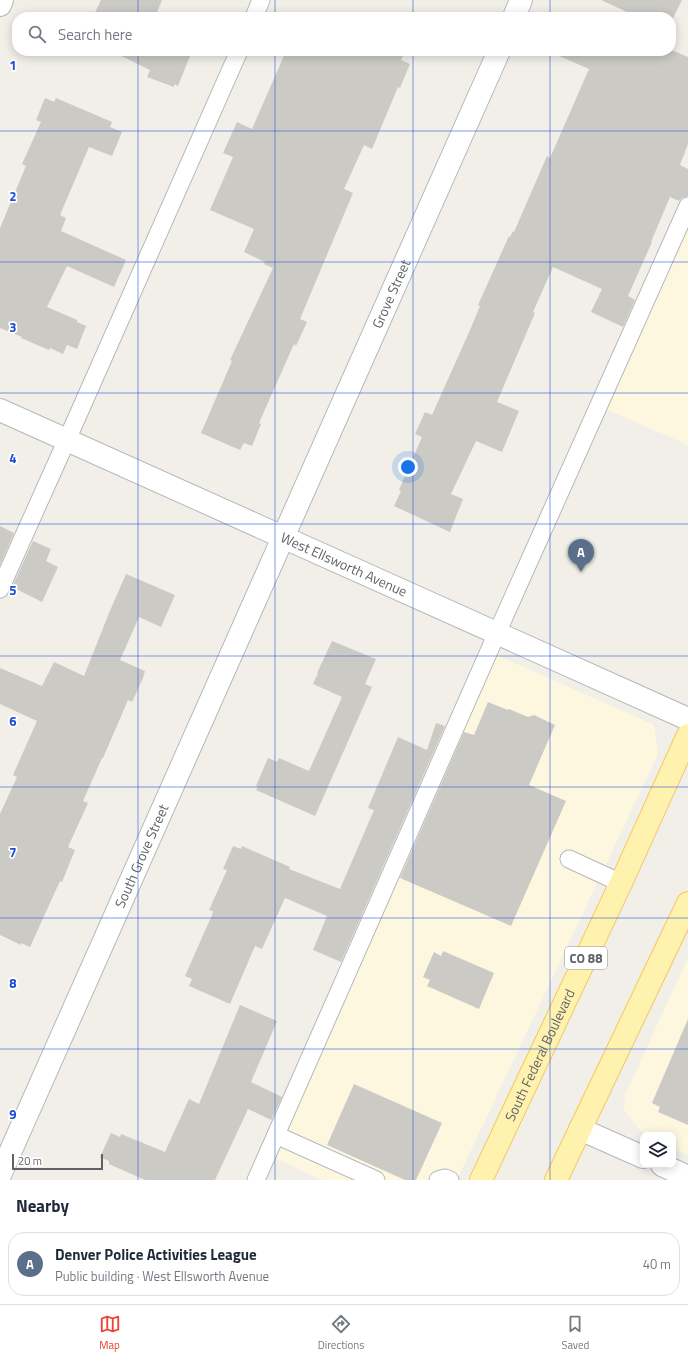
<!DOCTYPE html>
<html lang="en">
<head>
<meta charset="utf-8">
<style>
  :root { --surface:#fff; --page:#f2f2f3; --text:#1f2937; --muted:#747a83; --line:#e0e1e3; --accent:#ea4335 }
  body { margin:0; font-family:"Titillium Web",sans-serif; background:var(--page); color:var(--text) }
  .controls { position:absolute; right:12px; bottom:12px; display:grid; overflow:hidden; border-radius:8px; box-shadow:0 2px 10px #0003 }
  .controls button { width:36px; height:36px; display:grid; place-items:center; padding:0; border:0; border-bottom:1px solid var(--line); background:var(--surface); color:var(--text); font:20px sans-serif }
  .scale { position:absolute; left:12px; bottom:10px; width:91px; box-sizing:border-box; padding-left:4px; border:2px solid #5f6368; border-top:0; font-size:11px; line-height:14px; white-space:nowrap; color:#5f6368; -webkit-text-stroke:3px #fff; paint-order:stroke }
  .you { position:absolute; left:408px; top:467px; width:14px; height:14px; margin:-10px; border:3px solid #fff; border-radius:50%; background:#1a73e8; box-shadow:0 0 0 6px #1a73e833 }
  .badge { display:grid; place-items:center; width:26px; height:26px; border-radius:50%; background:var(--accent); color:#fff; font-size:13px; font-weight:700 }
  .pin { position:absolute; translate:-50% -33px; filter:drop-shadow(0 1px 2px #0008) }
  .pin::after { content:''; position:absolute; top:21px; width:14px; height:12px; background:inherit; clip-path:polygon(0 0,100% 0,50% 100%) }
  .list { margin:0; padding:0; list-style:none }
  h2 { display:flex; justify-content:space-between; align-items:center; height:52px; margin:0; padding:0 16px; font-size:17px }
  h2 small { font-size:13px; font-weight:400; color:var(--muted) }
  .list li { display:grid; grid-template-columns:26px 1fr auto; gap:12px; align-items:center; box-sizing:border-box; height:64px; margin:0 8px 8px; padding:0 8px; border:1px solid var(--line); border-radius:16px }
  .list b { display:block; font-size:15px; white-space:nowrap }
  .list p { margin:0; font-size:13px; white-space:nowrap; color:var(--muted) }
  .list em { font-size:13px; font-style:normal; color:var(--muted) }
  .icon { flex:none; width:22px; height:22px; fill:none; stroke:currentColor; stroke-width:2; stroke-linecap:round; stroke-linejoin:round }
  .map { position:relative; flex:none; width:688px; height:1180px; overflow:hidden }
  .search { position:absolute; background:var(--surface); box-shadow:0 2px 10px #0003; left:12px; right:12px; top:12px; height:44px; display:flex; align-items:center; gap:10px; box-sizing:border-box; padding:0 14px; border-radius:16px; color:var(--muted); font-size:15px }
  .sheet { height:124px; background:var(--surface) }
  nav { display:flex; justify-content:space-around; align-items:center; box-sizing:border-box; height:56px; border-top:1px solid var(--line); background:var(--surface); font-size:11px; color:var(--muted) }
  nav a { display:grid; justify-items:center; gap:2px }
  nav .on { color:var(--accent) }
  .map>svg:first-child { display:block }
  .commercial { fill:#fef7e0 }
  .building { fill:#cccac5 }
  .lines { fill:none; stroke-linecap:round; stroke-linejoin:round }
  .lane-casing { stroke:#b5b8bc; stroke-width:19 }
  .street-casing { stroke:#b5b8bc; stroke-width:24 }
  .primary-casing { stroke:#f2c960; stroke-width:24 }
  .lane { stroke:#fff; stroke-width:17 }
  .street { stroke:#fff; stroke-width:22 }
  .primary { stroke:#fff2af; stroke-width:22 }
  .grid { fill:none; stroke:#1d4ed8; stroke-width:1; stroke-opacity:0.55 }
  .labels { text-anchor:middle; stroke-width:3.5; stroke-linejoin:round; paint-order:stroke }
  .shield { fill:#fff; stroke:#8f9295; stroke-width:1 }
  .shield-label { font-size:13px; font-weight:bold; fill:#5f6368 }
  .street-label { font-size:14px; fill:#5f6368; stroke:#fff }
  .grid-label { font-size:13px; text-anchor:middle; font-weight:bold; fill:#1d4ed8; stroke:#fff; stroke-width:3.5; stroke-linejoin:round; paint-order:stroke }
</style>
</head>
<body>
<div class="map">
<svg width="688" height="1180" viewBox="0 0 688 1180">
  <rect width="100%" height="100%" fill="#f1efe8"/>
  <g class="commercial">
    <path d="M688,190V445L592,403Z"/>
    <path d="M483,649L654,725L658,754L457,1180H323L261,1152Z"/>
    <path d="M688,958V1155L673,1149V1135H644L624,1110L625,1095Z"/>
  </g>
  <g class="building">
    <path d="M101,0H162L155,17H93Z"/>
    <path d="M601,0H682L671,22V17H638Z"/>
    <path d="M111,51H192L178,86L174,84V87L147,77L150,70Z"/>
    <path d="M286,51H405L401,60L410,64L400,88L398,87L372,149L364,145L344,189L353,193L300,319L307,322L296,346L294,344L259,423L261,424L252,446L244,443L240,450L201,433L232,361L230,360L273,268L264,264L265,262L244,252L254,229L210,210L233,157L223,153L237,122L252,129Z"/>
    <path d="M548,51H674L688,57V144L680,165L688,169V196L682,198L679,201L670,197L651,242H652L628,296L635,300L623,327L591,312L602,289L553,267L533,312L535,313L497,402L519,411L502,452L476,441L451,494L463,499L450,532L394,506L401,491L399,490L422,437L415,434L425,412L432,415L470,330L480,306L478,305L509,236L510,237L513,231L514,232L547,156L550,158L589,69Z"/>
    <path d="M45,98L54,102L56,98L112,122L110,127L122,132L112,156L89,147L60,215L66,218L61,231L126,260L114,287L67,266L47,307L77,320V322L86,326L77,349L67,345L63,354L50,348L49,350L21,338L22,337L0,328V228L26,166L22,164L41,122L36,120Z"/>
    <path d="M0,526L14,533L0,565Z"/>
    <path d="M33,541L51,549L46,561L58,567L42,602L12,587Z"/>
    <path d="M126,574L175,595L161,627L139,617L120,660L145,671L143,678L132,702L128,700L103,758H102L83,801L88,803L68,847L75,850L62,882L60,881L30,947L21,943V945L0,935V814L17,777L13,775L37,721L0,704V668L42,686L54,662L84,676L109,613Z"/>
    <path d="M332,641L376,659L365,684L372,687L315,816L256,790L258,787L256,786L268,758L277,762L279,758L309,771L342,697L313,684L318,673H317Z"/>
    <path d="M488,702L508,710L509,709L528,717L534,715L555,725L529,785L566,801L511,926L400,878L464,732L474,735Z"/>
    <path d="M436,723L445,726L341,962L313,950L327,916L285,898L262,949L255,946L230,1004L189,986L192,979L185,976L212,915L213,911L209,910L227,870L223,869L233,846L241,849L242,846L290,867L289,869L340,889L374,810L368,808L398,737L427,750Z"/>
    <path d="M443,951L494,973L479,1009L427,986L430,980L423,977L434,952L441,956Z"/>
    <path d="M240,1005L277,1021L251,1082L282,1097L271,1120L248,1109L215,1180H145L109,1164V1161L100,1157L111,1133L120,1137L121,1134L165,1152L189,1099L199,1104Z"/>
    <path d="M688,1019V1125L658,1112L660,1107L652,1103Z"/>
    <path d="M354,1084L442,1123L416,1180H405L327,1145Z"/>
  </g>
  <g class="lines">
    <defs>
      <g id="lane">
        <path d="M254,17L261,0"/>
        <path d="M0,589L78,415L239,51"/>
        <path d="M569,859L621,883"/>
        <path d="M276,1135L376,1180"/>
        <path d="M256,1180L497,633L688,206"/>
        <path d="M438,1180L445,1178L450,1180"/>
      </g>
      <g id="street">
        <path d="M0,5L2,0"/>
        <path d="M514,17L521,0"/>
        <path id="s1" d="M0,410L688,719"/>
        <path d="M580,1129L643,1157"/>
        <path d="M662,1165L688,1177"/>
        <path id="s2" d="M0,1175L499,51"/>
      </g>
      <g id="primary">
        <path id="s3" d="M481,1180L621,883L688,735"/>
        <path d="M556,1180L688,903"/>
      </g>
    </defs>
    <use href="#lane" class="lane-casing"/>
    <use href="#street" class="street-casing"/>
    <use href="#primary" class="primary-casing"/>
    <use href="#lane" class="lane"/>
    <use href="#street" class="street"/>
    <use href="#primary" class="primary"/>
  </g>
  <path class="grid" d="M138,0V17M275,0V17M413,0V17M550,0V17M138,51V1180M275,51V1180M413,51V1180M550,51V1180M0,131H688M0,262H688M0,393H688M0,524H688M0,656H688M0,787H688M0,918H688M0,1049H688"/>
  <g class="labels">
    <rect class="shield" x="565" y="947" width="42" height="22" rx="3"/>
    <g class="shield-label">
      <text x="586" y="963">CO 88</text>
    </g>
    <g class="street-label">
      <text dy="5" stroke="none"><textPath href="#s2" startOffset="964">Grove Street</textPath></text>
      <text dy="5" stroke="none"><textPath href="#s1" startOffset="377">West Ellsworth Avenue</textPath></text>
      <text dy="5" stroke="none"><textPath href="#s2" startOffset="349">South Grove Street</textPath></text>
      <text dy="5" stroke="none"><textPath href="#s3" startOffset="138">South Federal Boulevard</textPath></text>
    </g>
  </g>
  <g class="grid-label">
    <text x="13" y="70">1</text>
    <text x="13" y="201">2</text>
    <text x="13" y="332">3</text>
    <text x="13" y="463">4</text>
    <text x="13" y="595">5</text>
    <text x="13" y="726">6</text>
    <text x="13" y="857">7</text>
    <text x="13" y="988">8</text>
    <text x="13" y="1119">9</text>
  </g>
</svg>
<div class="controls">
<button><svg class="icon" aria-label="layers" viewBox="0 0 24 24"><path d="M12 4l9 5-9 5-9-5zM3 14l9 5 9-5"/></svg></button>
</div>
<div class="scale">20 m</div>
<div class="you"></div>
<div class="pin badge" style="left:581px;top:572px;background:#5c6f8a">A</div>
<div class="search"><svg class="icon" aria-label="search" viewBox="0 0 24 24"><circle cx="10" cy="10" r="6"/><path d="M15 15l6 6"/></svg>Search here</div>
</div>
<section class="sheet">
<h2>Nearby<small></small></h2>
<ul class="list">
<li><span class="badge" style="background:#5c6f8a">A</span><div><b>Denver Police Activities League</b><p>Public building · West Ellsworth Avenue</p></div><em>40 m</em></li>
</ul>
</section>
<nav>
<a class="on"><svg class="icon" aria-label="map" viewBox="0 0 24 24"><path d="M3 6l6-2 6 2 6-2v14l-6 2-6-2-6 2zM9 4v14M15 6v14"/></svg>Map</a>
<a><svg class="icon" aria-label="directions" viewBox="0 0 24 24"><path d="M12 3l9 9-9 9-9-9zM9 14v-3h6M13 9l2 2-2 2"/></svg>Directions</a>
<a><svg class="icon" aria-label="saved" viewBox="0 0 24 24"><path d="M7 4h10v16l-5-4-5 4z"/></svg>Saved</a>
</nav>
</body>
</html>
